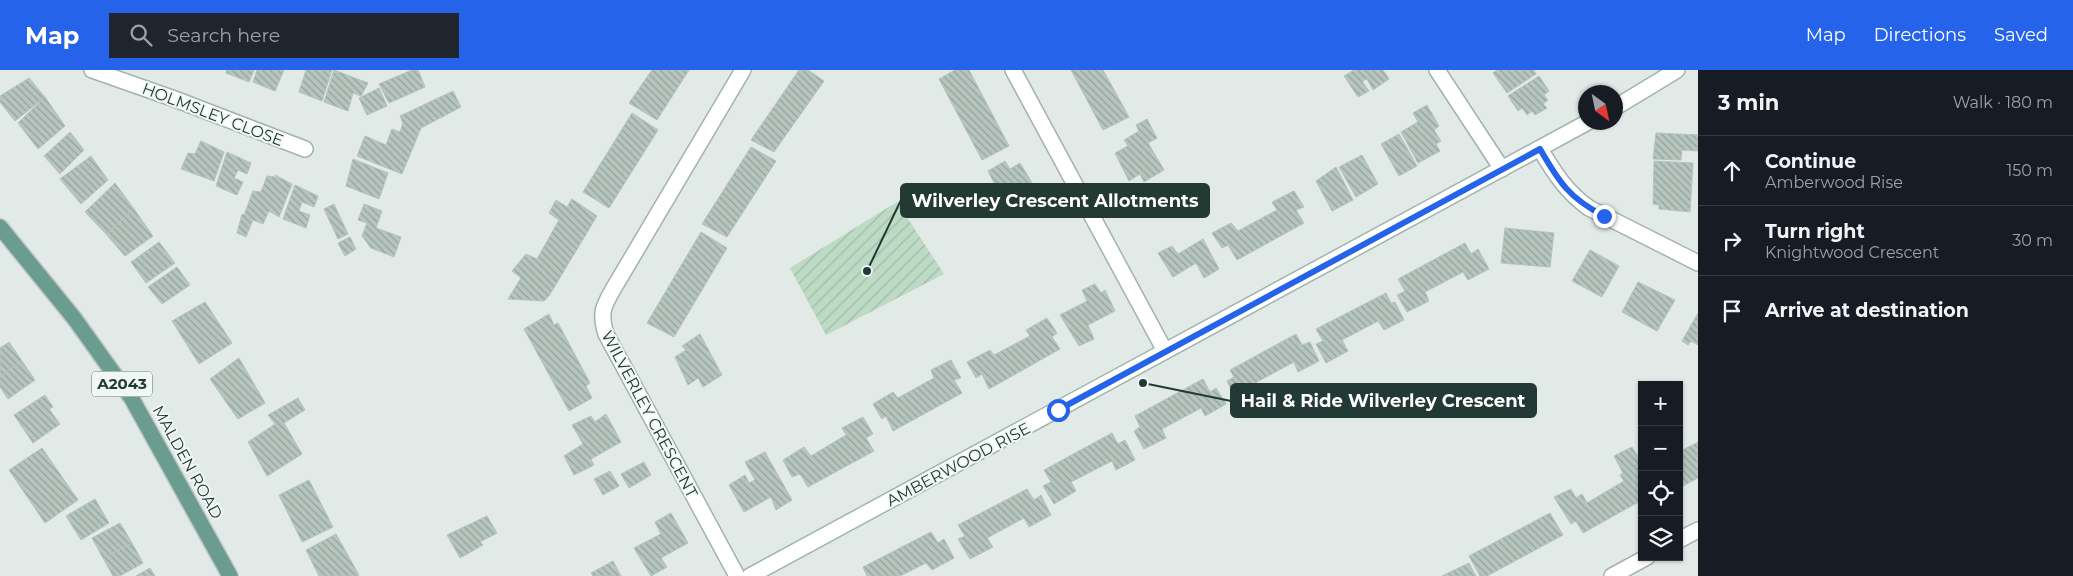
<!DOCTYPE html>
<html lang="en">
<head>
<meta charset="utf-8">
<style>
  :root { --surface:#171b24; --page:#20242c; --text:#f1f3f6; --muted:#9ea1a6; --line:#363941; --accent:#2563eb }
  body { margin:0; font-family:Montserrat,sans-serif; background:var(--page); color:var(--text) }
  .controls { position:absolute; right:15px; bottom:15px; display:grid; overflow:hidden; border-radius:0px; box-shadow:0 1px 4px #0004 }
  .controls button { width:45px; height:45px; display:grid; place-items:center; padding:0; border:0; border-bottom:1px solid var(--line); background:var(--surface); color:var(--text); font:25px sans-serif }
  .compass { position:absolute; left:1578px; top:15px; width:45px; height:45px; border-radius:50%; background:var(--surface); box-shadow:0 1px 4px #0004; rotate:147deg }
  .stop { position:absolute; width:15px; height:15px; margin:-11px; border:4px solid #2563eb; border-radius:50%; background:#fff }
  .stop.end { background:#2563eb; border-color:#fff; box-shadow:0 1px 5px #0008 }
  .list { margin:0; padding:0; list-style:none }
  h2 { display:flex; justify-content:space-between; align-items:center; height:65px; margin:0; padding:0 20px; font-size:21px }
  h2 small { font-size:16px; font-weight:400; color:var(--muted) }
  .list li { display:grid; grid-template-columns:32px 1fr auto; gap:15px; align-items:center; box-sizing:border-box; height:70px; padding:0 20px; border-top:1px solid var(--line) }
  .list b { display:block; font-size:19px; white-space:nowrap }
  .list p { margin:0; font-size:16px; white-space:nowrap; color:var(--muted) }
  .list em { font-size:16px; font-style:normal; color:var(--muted) }
  .icon { flex:none; width:28px; height:28px; fill:none; stroke:currentColor; stroke-width:2; stroke-linecap:round; stroke-linejoin:round }
  .map { position:relative; flex:none; width:1698px; height:506px; overflow:hidden }
  header { display:flex; align-items:center; gap:30px; box-sizing:border-box; height:70px; padding:0 25px; background:var(--accent); color:#fff }
  header strong { font-size:24px }
  nav { display:flex; gap:28px; margin-inline-start:auto; font-size:18px }
  .search { width:350px; height:45px; background:var(--page); display:flex; align-items:center; gap:12px; box-sizing:border-box; padding:0 18px; border-radius:0px; color:var(--muted); font-size:19px }
  main { display:flex }
  aside { flex:1; background:var(--surface) }
  .map>svg:first-child { display:block }
  .garden { fill:url(#garden-furrows) }
  .building { fill:url(#building-back-hatch); stroke:#b4c3bd }
  .lines { fill:none; stroke-linecap:round; stroke-linejoin:round }
  .street-casing { stroke:#a4b2ad; stroke-width:18 }
  .secondary-casing { stroke:#a1b5ae; stroke-width:18 }
  .primary-casing { stroke:#bdc4c2; stroke-width:18 }
  .street { stroke:#fff; stroke-width:15 }
  .secondary { stroke:#fff; stroke-width:15 }
  .primary { stroke:#6a9c8f; stroke-width:15 }
  .route { stroke:#2563eb; stroke-width:6 }
  .labels { text-anchor:middle; stroke-width:4; stroke-linejoin:round; paint-order:stroke }
  .shield { fill:#f1f7f4; stroke:#61736e; stroke-width:1 }
  .shield-label { font-size:15px; font-weight:bold; fill:#233a34 }
  .street-label { font-size:16px; fill:#233a34; stroke:#f1f7f4 }
  .leader { fill:none; stroke:#233a34; stroke-width:2 }
  .callout-dot { fill:#233a34; stroke:#f1f7f4; stroke-width:2 }
  .callout { fill:#233a34; stroke:#233a34; stroke-width:2 }
  .callout-label { font-size:18px; text-anchor:middle; font-weight:bold; fill:#fff }
</style>
</head>
<body>
<header>
<strong>Map</strong>
<div class="search"><svg class="icon" aria-label="search" viewBox="0 0 24 24"><circle cx="10" cy="10" r="6"/><path d="M15 15l6 6"/></svg>Search here</div>
<nav><a>Map</a><a>Directions</a><a>Saved</a></nav>
</header>
<main>
<div class="map">
<svg width="1698" height="506" viewBox="0 0 1698 506">
  <defs>
    <pattern id="garden-furrows" width="10" height="10" patternUnits="userSpaceOnUse" patternTransform="scale(1.25)"><rect width="10" height="10" fill="#bcdac4"/><path d="M-1 1l2-2M0 10L10 0M9 11l2-2" fill="none" stroke="#a1bca9"/></pattern>
    <pattern id="building-back-hatch" width="6" height="6" patternUnits="userSpaceOnUse" patternTransform="scale(1.25)"><rect width="6" height="6" fill="#b7c5bf"/><path d="M-1 5l2 2M0 0l6 6M5-1l2 2" fill="none" stroke="#94a19c"/></pattern>
  </defs>
  <rect width="100%" height="100%" fill="#e1eae6"/>
  <path class="garden" d="M897,132L944,204L826,265L790,198Z"/>
  <g class="building">
    <path d="M227,0H254L249,12L226,3Z"/>
    <path d="M257,0H284L275,21L253,12Z"/>
    <path d="M306,0H332L322,31L299,22Z"/>
    <path d="M334,0L368,13L361,26L353,23L348,41L324,32Z"/>
    <path d="M412,0H418L425,17L389,33L379,14Z"/>
    <path d="M652,0H689L657,50L629,33Z"/>
    <path d="M799,0H808L824,11L774,82L751,70Z"/>
    <path d="M955,0H969L1009,76L982,90L939,9Z"/>
    <path d="M1071,0H1103L1129,47L1103,60Z"/>
    <path d="M1354,0H1383L1389,9L1373,20L1367,9L1362,11L1369,21L1358,27L1344,6Z"/>
    <path d="M1497,0H1534L1536,4L1507,23L1493,3Z"/>
    <path d="M1539,6L1549,21L1544,25L1548,30L1543,34L1547,38L1535,45L1532,41L1527,45L1522,38L1518,41L1508,26Z"/>
    <path d="M29,8L45,27L15,51L0,32V26Z"/>
    <path d="M379,18L387,36L367,45L359,28Z"/>
    <path d="M453,21L461,37L421,58L402,104L357,86L365,66L386,75L392,59L400,62L403,53L400,46Z"/>
    <path d="M45,27L65,56L38,79L18,53Z"/>
    <path d="M1427,35L1439,56L1434,60L1441,71L1436,74L1440,81L1418,93L1401,62L1418,52L1413,43Z"/>
    <path d="M632,43L658,60L609,138L583,122Z"/>
    <path d="M1147,49L1157,68L1148,73L1164,100L1144,112L1140,104L1129,111L1115,83L1128,76L1124,70L1139,61L1136,55Z"/>
    <path d="M70,62L84,80L60,104L44,86Z"/>
    <path d="M1656,63L1698,65V81L1682,80L1681,90L1653,89Z"/>
    <path d="M1399,64L1417,96L1399,106L1381,74Z"/>
    <path d="M201,71L224,82L214,111L181,99L188,83L195,84Z"/>
    <path d="M751,77L776,91L727,167L702,154Z"/>
    <path d="M227,82L251,93L247,104L238,100L234,108L243,112L237,125L216,116Z"/>
    <path d="M1362,85L1378,114L1356,127L1339,97Z"/>
    <path d="M91,86L108,110L81,134L60,109Z"/>
    <path d="M353,89L388,103L379,129L346,116Z"/>
    <path d="M1005,91L1010,99L1020,93L1037,121L1026,127L1029,135L1011,146L988,101Z"/>
    <path d="M1654,91L1693,93L1690,142L1659,139V135L1653,134Z"/>
    <path d="M1336,97L1353,130L1332,141L1316,111Z"/>
    <path d="M275,105L292,114L279,147L269,141L263,154L253,150L246,167L237,163L242,144L244,145L253,121L261,122L267,106L275,107Z"/>
    <path d="M115,113L134,139L106,164L85,142Z"/>
    <path d="M295,115L318,126L314,137L302,132L299,141L310,145L306,158L283,149Z"/>
    <path d="M1294,121L1304,137L1296,140L1304,153L1237,190L1228,175L1222,178L1212,163L1231,153L1238,161L1277,140L1272,132Z"/>
    <path d="M572,129L597,146L549,226L544,231L508,229L521,208L512,201L526,184L537,189L559,150L549,143L556,130L567,137Z"/>
    <path d="M334,134L348,164L338,169L324,139Z"/>
    <path d="M364,134L382,141L376,158L401,167L394,187L371,178L362,166L367,153L358,150Z"/>
    <path d="M134,139L153,166L125,186L106,164Z"/>
    <path d="M1505,158L1554,163L1550,197L1501,193Z"/>
    <path d="M701,162L727,178L674,267L647,253Z"/>
    <path d="M350,167L356,179L345,186L338,173Z"/>
    <path d="M1203,169L1219,199L1204,208L1196,193L1173,207L1158,183L1172,176L1178,184Z"/>
    <path d="M159,172L175,193L146,213L131,192Z"/>
    <path d="M1465,173L1471,184L1478,179L1489,199L1468,210L1463,202L1425,222L1429,231L1407,242L1397,225L1405,221L1398,209Z"/>
    <path d="M1590,180L1619,196L1602,227L1572,211Z"/>
    <path d="M177,197L190,215L162,234L148,217Z"/>
    <path d="M1638,212L1675,230L1657,261L1622,242Z"/>
    <path d="M1095,214L1101,223L1105,220L1115,241L1088,255L1094,269L1079,276L1060,245L1087,231L1082,220Z"/>
    <path d="M1386,223L1391,233L1395,232L1404,250L1384,260L1378,251L1342,270L1348,281L1326,293L1316,274L1323,271L1316,259Z"/>
    <path d="M205,232L232,273L199,294L172,251Z"/>
    <path d="M1698,243V275L1691,271L1688,275L1682,271Z"/>
    <path d="M549,244L554,255L558,253L590,313L586,316L592,328L569,341L524,259Z"/>
    <path d="M1047,248L1057,263L1052,267L1060,279L989,319L982,304L976,308L967,292L990,280L994,285L1030,266L1026,260Z"/>
    <path d="M700,264L722,305L703,317L698,308L688,315L675,287L686,280L682,276Z"/>
    <path d="M1296,264L1302,275L1310,272L1319,291L1298,302L1294,292L1255,313L1260,322L1239,334L1227,311L1234,307L1230,300Z"/>
    <path d="M9,272L22,291L0,306V278Z"/>
    <path d="M239,288L265,333L238,349L210,309Z"/>
    <path d="M951,290L961,308L954,310L962,323L893,361L886,346L882,349L873,334L893,322L898,328L934,308L931,300Z"/>
    <path d="M22,291L35,310L8,329L0,317V306Z"/>
    <path d="M1203,309L1210,322L1216,318L1226,334L1205,346L1201,338L1162,359L1166,368L1144,379L1134,361L1140,357L1135,346Z"/>
    <path d="M45,325L53,337L49,339L60,354L33,373L14,345Z"/>
    <path d="M298,328L305,340L284,353L302,384L267,406L248,372L275,354L268,345Z"/>
    <path d="M606,344L621,372L591,389L594,395L574,405L564,386L583,374L572,355L591,346L595,352Z"/>
    <path d="M863,347L873,364L866,368L874,381L808,417L800,404L792,407L783,390L804,377L811,386L846,365L842,358Z"/>
    <path d="M1112,363L1118,374L1125,370L1135,390L1116,400L1112,391L1071,412L1076,421L1054,434L1043,416L1051,412L1044,400Z"/>
    <path d="M1698,372V408L1679,418V382Z"/>
    <path d="M1632,377L1642,393V430L1583,463L1576,451L1571,454L1554,427L1571,419L1576,428L1582,424L1587,433L1624,411L1620,405L1623,403L1614,386Z"/>
    <path d="M42,378L78,430L45,453L9,400Z"/>
    <path d="M765,382L792,430L776,440L771,427L744,442L729,415L745,405L749,413L755,410L745,392Z"/>
    <path d="M644,392L651,405L629,418L621,404Z"/>
    <path d="M610,401L619,416L603,425L594,409Z"/>
    <path d="M309,410L333,457L302,472L279,425Z"/>
    <path d="M1027,419L1034,430L1041,425L1051,445L1029,457L1024,448L987,468L993,477L970,489L958,469L965,466L958,455Z"/>
    <path d="M95,429L109,453L81,470L66,446Z"/>
    <path d="M671,443L688,473L661,488L667,497L651,506L634,478L661,464L655,452Z"/>
    <path d="M1550,443L1563,465L1487,506H1480L1469,486Z"/>
    <path d="M487,446L497,463L480,472L483,475L460,488L447,465Z"/>
    <path d="M120,453L132,473L103,488L92,468Z"/>
    <path d="M931,462L938,473L944,469L954,488L932,500L926,493L900,506H867L863,497Z"/>
    <path d="M336,464L359,505L358,506H319L306,480Z"/>
    <path d="M132,473L143,493L120,506H113L103,488Z"/>
    <path d="M613,491L621,506H593L591,503Z"/>
    <path d="M1469,493L1476,506H1442Z"/>
    <path d="M150,498L155,506H136Z"/>
  </g>
  <g class="lines">
    <defs>
      <g id="street">
        <path d="M92,0L172,28L305,79"/>
        <path d="M1013,0L1165,281"/>
        <path d="M1437,0L1502,99"/>
        <path d="M1540,79C1554,102 1566,122 1589,138L1698,193"/>
        <path d="M1679,470L1698,460"/>
        <path d="M737,506L606,264C599,242 604,235 615,216L743,0"/>
        <path d="M1612,506L1647,487"/>
      </g>
      <g id="secondary">
        <path d="M1616,37L1677,0"/>
        <path d="M750,506L1588,52"/>
      </g>
      <path id="primary" d="M0,157L74,248L132,329L230,506"/>
    </defs>
    <use href="#street" class="street-casing"/>
    <use href="#secondary" class="secondary-casing"/>
    <use href="#primary" class="primary-casing"/>
    <use href="#street" class="street"/>
    <use href="#secondary" class="secondary"/>
    <use href="#primary" class="primary"/>
  </g>
  <g class="lines">
    <path class="route" d="M1058,340L1540,79C1559,112 1569,128 1604,146"/>
  </g>
  <g class="labels">
    <rect class="shield" x="92" y="301.5" width="60" height="25" rx="4"/>
    <g class="shield-label">
      <text x="122" y="319">A2043</text>
    </g>
    <g class="street-label">
      <text transform="translate(213 44) rotate(21)" y="6">HOLMSLEY CLOSE</text>
      <text transform="translate(650 344) rotate(62)" y="6">WILVERLEY CRESCENT</text>
      <text transform="translate(188 392) rotate(61)" y="6">MALDEN ROAD</text>
      <text transform="translate(958 394) rotate(-28)" y="6">AMBERWOOD RISE</text>
    </g>
  </g>
  <path class="leader" d="M867 201L901 130M1143 313L1231 331"/>
  <g class="callout-dot">
    <circle cx="867" cy="201" r="5"/>
    <circle cx="1143" cy="313" r="5"/>
  </g>
  <g class="callout">
    <rect x="901" y="114" width="308" height="33" rx="5"/>
    <rect x="1231" y="314" width="305" height="33" rx="5"/>
  </g>
  <g class="callout-label">
    <text x="1055" y="137">Wilverley Crescent Allotments</text>
    <text x="1383" y="337">Hail &amp; Ride Wilverley Crescent</text>
  </g>
</svg>
<div class="controls">
<button>+</button>
<button>−</button>
<button><svg class="icon" aria-label="locate" viewBox="0 0 24 24"><circle cx="12" cy="12" r="6"/><path d="M12 2v4M12 18v4M2 12h4M18 12h4"/></svg></button>
<button><svg class="icon" aria-label="layers" viewBox="0 0 24 24"><path d="M12 4l9 5-9 5-9-5zM3 14l9 5 9-5"/></svg></button>
</div>
<svg class="compass" viewBox="-18 -18 36 36"><path d="M0-13l5 13h-10z" fill="#e53935"/><path d="M0 13l5-13h-10z" fill="#9ea1a6"/></svg>
<div class="stop" style="left:1058px;top:340px"></div>
<div class="stop end" style="left:1604px;top:146px"></div>
</div>
<aside>
<h2>3 min<small>Walk · 180 m</small></h2>
<ul class="list">
<li><svg class="icon" aria-label="ahead" viewBox="0 0 24 24"><path d="M12 20V5M6 11l6-6 6 6"/></svg><div><b>Continue</b><p>Amberwood Rise</p></div><em>150 m</em></li>
<li><svg class="icon" aria-label="right" viewBox="0 0 24 24"><path d="M7 20v-9h11M14 6l5 5-5 5"/></svg><div><b>Turn right</b><p>Knightwood Crescent</p></div><em>30 m</em></li>
<li><svg class="icon" aria-label="arrive" viewBox="0 0 24 24"><path d="M6 21V4h12l-3 4 3 4H6"/></svg><div><b>Arrive at destination</b></div></li>
</ul>
</aside>
</main>
</body>
</html>
